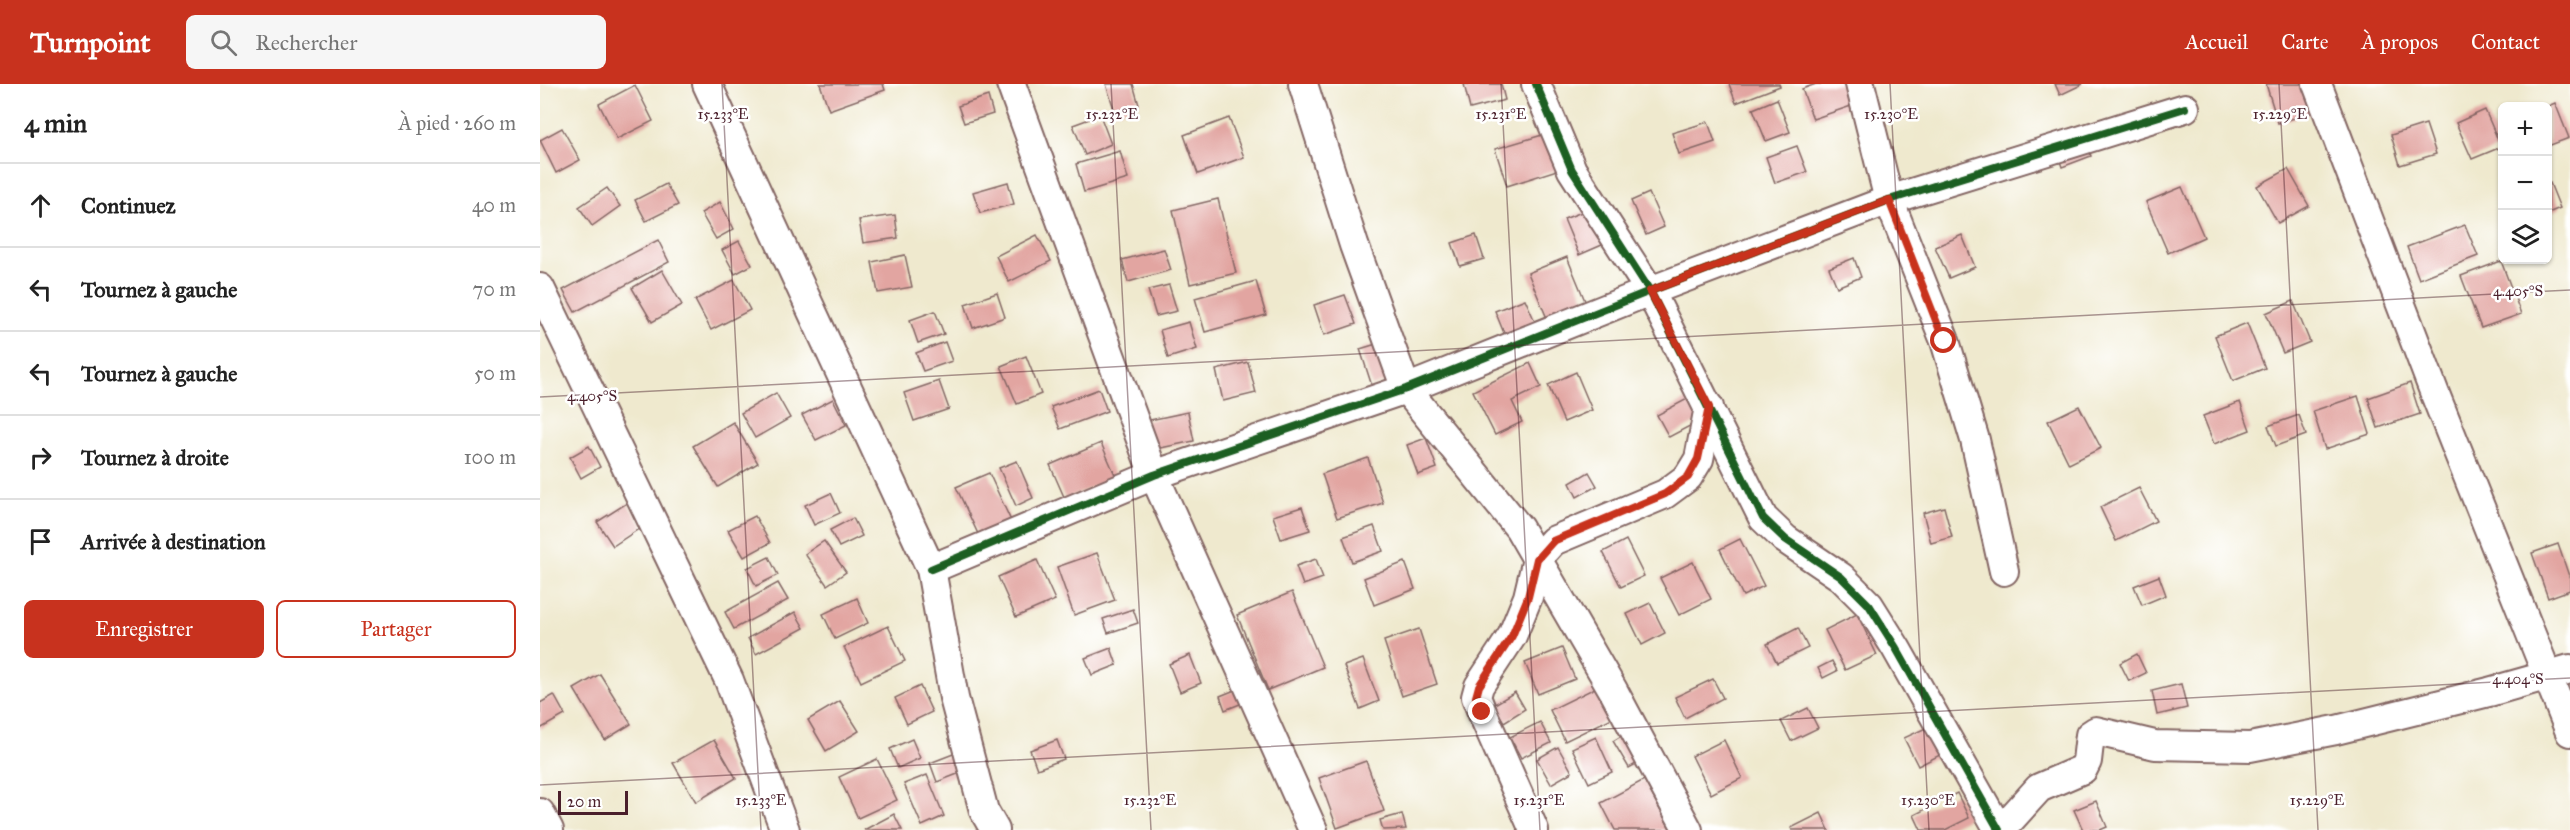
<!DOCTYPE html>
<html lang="fr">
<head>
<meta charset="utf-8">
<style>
  :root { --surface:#fff; --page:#f6f6f6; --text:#222; --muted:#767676; --line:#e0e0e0; --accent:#c8321e }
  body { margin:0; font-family:"IM FELL Great Primer",serif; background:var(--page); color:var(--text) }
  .controls { position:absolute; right:18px; top:18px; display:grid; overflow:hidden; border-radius:9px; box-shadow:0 2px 4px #0004 }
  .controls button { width:54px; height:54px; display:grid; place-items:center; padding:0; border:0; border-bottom:2px solid var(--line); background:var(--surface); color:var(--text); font:30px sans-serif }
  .scale { position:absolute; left:18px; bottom:15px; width:70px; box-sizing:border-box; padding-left:6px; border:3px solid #4a1f2b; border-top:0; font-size:16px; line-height:21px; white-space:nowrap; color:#4a1f2b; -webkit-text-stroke:4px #fff; paint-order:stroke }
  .stop { position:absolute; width:18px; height:18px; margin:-14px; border:4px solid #c8321e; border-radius:50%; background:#fff }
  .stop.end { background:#c8321e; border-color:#fff; box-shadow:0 2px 6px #0008 }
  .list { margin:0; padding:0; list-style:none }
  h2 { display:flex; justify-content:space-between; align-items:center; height:78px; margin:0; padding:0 24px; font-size:26px }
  h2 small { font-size:20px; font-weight:400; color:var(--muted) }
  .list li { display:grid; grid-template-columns:39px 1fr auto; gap:18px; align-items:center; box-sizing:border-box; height:84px; padding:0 24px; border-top:2px solid var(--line) }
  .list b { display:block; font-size:22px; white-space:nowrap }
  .list em { font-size:20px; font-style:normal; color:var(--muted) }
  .actions { display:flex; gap:12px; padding:18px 24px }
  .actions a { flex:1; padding:14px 0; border:2px solid var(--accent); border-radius:9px; text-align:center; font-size:21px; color:var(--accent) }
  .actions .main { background:var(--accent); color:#fff }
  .icon { flex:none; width:33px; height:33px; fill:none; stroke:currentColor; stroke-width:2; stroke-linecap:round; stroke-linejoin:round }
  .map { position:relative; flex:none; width:2030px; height:746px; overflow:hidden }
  header { display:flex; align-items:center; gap:36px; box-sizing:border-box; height:84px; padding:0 30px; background:var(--accent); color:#fff }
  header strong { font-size:28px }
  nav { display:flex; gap:33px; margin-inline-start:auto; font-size:21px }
  .search { width:420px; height:54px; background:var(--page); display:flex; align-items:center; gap:15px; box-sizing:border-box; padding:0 21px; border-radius:9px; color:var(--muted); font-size:22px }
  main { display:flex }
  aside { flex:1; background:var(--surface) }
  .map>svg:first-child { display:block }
  .building { fill:#e2a5a1 }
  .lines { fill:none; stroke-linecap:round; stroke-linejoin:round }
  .minor-casing { stroke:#846664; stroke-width:32 }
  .minor { stroke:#fff; stroke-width:28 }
  .cycleway-casing { stroke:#fff; stroke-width:11 }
  .cycleway { stroke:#1b5e20; stroke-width:8 }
  .route { stroke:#c8321e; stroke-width:8 }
  .ticks { fill:none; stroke:#4a1f2b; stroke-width:1.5; stroke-opacity:0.45 }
  .ticks-label { font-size:15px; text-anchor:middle; fill:#4a1f2b; stroke:#fff; stroke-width:5; stroke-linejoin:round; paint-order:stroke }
</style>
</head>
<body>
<header>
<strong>Turnpoint</strong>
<div class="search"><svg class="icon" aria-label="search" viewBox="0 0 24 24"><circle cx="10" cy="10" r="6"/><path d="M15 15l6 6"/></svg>Rechercher</div>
<nav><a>Accueil</a><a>Carte</a><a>À propos</a><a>Contact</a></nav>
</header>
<main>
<aside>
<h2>4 min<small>À pied · 260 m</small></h2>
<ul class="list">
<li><svg class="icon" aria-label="ahead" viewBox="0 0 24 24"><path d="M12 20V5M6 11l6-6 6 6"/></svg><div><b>Continuez</b></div><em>40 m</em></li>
<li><svg class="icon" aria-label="left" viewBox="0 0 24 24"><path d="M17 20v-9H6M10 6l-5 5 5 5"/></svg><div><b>Tournez à gauche</b></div><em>70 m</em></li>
<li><svg class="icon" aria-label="left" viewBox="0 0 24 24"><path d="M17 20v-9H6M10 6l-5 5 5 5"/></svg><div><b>Tournez à gauche</b></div><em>50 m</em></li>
<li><svg class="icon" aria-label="right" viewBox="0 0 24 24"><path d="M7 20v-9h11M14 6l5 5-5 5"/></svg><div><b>Tournez à droite</b></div><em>100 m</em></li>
<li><svg class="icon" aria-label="arrive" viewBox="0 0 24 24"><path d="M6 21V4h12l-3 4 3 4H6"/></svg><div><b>Arrivée à destination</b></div></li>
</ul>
<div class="actions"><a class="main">Enregistrer</a><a>Partager</a></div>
</aside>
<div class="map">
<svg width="2030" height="746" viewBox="0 0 2030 746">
  <rect width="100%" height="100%" fill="#fff"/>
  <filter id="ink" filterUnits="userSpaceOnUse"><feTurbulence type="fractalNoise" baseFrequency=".0167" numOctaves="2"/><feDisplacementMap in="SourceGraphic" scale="12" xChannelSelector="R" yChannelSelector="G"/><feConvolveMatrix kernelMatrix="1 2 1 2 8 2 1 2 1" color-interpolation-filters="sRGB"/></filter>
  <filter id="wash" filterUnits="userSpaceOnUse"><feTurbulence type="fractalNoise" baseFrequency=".008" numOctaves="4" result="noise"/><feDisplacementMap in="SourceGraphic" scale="24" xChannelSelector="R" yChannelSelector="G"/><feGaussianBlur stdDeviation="1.35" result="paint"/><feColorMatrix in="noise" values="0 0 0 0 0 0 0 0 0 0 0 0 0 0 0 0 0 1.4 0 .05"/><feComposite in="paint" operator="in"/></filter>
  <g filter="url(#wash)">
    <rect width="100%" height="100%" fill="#efe9ce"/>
    <g id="blocks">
      <g class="building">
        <path d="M280,0H343L345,6L289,26Z"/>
        <path d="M566,0H593L599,21L575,28Z"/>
        <path d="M924,0H961L965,16L930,25Z"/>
        <path d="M1189,0H1239L1240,2L1196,19Z"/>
        <path d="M1276,0H1307L1314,21L1273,35L1262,5Z"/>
        <path d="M1515,0H1543L1520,11Z"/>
        <path d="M1726,0H1769L1778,27L1738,39Z"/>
        <path d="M95,1L113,37L77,55L59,20Z"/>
        <path d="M448,12L453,30L424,39L418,22Z"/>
        <path d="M1237,15L1250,48L1226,57L1213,25Z"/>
        <path d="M2015,19L2029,54L2008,62V22Z"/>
        <path d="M1945,26L1961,63L1932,75L1916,39Z"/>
        <path d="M560,31L571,60L545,71L533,41Z"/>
        <path d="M689,34L704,73L658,90L644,51Z"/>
        <path d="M1168,38L1175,58L1139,70L1132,49Z"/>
        <path d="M1886,40L1896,70L1860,81L1851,51Z"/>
        <path d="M22,44L40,76L16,89L0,56Z"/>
        <path d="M1009,49L1020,85L967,102L955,65Z"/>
        <path d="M1546,58L1551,72L1522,83L1517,68Z"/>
        <path d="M1257,62L1267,88L1235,99L1226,73Z"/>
        <path d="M580,67L588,95L544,108L536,80Z"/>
        <path d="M1748,85L1769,122L1738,139L1717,102Z"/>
        <path d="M468,98L474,120L440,129L433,108Z"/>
        <path d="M2010,99L2020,124L2008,129V100Z"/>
        <path d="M126,100L138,121L106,137L95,116Z"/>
        <path d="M1642,103L1664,153L1628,169L1606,118Z"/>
        <path d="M67,104L80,122L52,142L39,123Z"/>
        <path d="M1109,109L1124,143L1106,151L1091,117Z"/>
        <path d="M678,115L696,189L650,200L633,126Z"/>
        <path d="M180,118L194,145L176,155L161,129Z"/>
        <path d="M1047,126L1062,161L1039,171L1024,135Z"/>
        <path d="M355,131L358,154L323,159L319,136Z"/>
        <path d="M1925,141L1938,172L1879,195L1867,163Z"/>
        <path d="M497,151L511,177L469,198L456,172Z"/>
        <path d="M936,151L944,175L920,182L912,159Z"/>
        <path d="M1422,151L1435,183L1409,194L1395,163Z"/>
        <path d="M118,156L129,178L35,228L23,206Z"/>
        <path d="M199,157L212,181L195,190L182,166Z"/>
        <path d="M624,165L631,186L588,198L582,176Z"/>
        <path d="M365,171L372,203L338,209L332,178Z"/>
        <path d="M1027,173L1048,224L1009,239L988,189Z"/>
        <path d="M1314,174L1321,193L1297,203L1289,184Z"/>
        <path d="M1961,177L1981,230L1941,244L1921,192Z"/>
        <path d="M122,186L142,221L112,238L92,204Z"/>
        <path d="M194,196L210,226L171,246L155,216Z"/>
        <path d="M716,197L726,231L665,248L655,214Z"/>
        <path d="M629,201L637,227L616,232L608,206Z"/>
        <path d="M457,209L465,233L433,244L425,220Z"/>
        <path d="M805,211L816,240L784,251L774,221Z"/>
        <path d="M985,215L997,242L966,254L955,227Z"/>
        <path d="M1753,217L1770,258L1743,269L1726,229Z"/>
        <path d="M395,227L404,250L378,259L370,236Z"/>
        <path d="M649,238L657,265L628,274L620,246Z"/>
        <path d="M1707,239L1725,284L1693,297L1675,252Z"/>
        <path d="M405,258L412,277L383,287L376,269Z"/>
        <path d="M843,258L855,295L832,302L820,265Z"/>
        <path d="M486,272L501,310L477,320L461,282Z"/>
        <path d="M708,278L716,309L683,317L676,286Z"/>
        <path d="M990,279L1001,303L972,317L982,338L955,351L933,307Z"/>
        <path d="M1036,288L1052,326L1024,338L1008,301Z"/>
        <path d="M399,297L409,325L374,337L364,309Z"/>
        <path d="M1870,299L1880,330L1838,344L1828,314Z"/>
        <path d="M559,305L567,327L520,345L511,323Z"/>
        <path d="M236,309L250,334L215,354L201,329Z"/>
        <path d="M1818,312L1830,350L1785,365L1773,327Z"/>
        <path d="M1151,313L1163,335L1129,353L1117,331Z"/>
        <path d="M293,315L306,341L276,356L262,331Z"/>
        <path d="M1700,318L1710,346L1674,360L1663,332Z"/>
        <path d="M1539,322L1561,364L1529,380L1508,337Z"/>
        <path d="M648,328L654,357L611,366L605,337Z"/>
        <path d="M1759,331L1766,351L1736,362L1728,342Z"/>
        <path d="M193,338L218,379L178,403L153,362Z"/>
        <path d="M886,354L897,384L878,391L867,361Z"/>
        <path d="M561,359L576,393L525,415L510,381Z"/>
        <path d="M49,362L60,383L41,394L30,373Z"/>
        <path d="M828,374L843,419L797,434L782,390Z"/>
        <path d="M477,377L493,414L476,422L459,384Z"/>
        <path d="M1049,388L1057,402L1037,413L1030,399Z"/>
        <path d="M449,389L471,437L439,452L416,403Z"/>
        <path d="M1599,404L1616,437L1576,457L1560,423Z"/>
        <path d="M291,409L300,429L274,441L265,421Z"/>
        <path d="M87,419L103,442L73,462L57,438Z"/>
        <path d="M762,423L770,446L741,455L733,432Z"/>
        <path d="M1404,423L1412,453L1391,459L1383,429Z"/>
        <path d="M215,432L230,459L204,473L188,446Z"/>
        <path d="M313,434L322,452L299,463L290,446Z"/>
        <path d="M834,442L843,467L812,478L803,453Z"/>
        <path d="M1200,455L1224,502L1203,512L1180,465Z"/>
        <path d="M1086,456L1104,492L1081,503L1063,468Z"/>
        <path d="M284,457L306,488L287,501L265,470Z"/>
        <path d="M2018,460L2030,495V506L2008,514L1992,469Z"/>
        <path d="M557,469L575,516L534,531L517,483Z"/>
        <path d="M229,473L238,491L216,502L207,484Z"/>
        <path d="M776,475L783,494L763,501L756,482Z"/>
        <path d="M497,476L515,516L476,533L458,493Z"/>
        <path d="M865,478L875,505L834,521L824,494Z"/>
        <path d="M1153,478L1171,515L1139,531L1120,494Z"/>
        <path d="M1619,492L1626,511L1602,521L1594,502Z"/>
        <path d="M238,499L248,516L194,545L185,528Z"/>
        <path d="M752,508L783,583L728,606L697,531Z"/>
        <path d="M317,514L328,539L295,555L283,530Z"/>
        <path d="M1110,519L1125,549L1102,561L1087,530Z"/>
        <path d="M593,525L598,539L568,549L563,535Z"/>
        <path d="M255,528L264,544L216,570L208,554Z"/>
        <path d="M1317,530L1337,571L1305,586L1285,546Z"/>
        <path d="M348,542L365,577L321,598L304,563Z"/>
        <path d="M1258,544L1268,564L1237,579L1227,560Z"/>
        <path d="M879,545L897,600L862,612L844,557Z"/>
        <path d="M571,564L577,581L552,591L545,574Z"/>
        <path d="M1022,564L1035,595L998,610L985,579Z"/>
        <path d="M1597,570L1606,589L1589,597L1580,579Z"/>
        <path d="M650,571L661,599L640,608L629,580Z"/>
        <path d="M823,575L839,617L820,625L804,582Z"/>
        <path d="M1292,577L1297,587L1283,594L1278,584Z"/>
        <path d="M60,590L91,640L65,656L34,605Z"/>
        <path d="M1173,595L1183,614L1145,634L1135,613Z"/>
        <path d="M1641,600L1647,624L1617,631L1612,607Z"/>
        <path d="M380,602L392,628L367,640L355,614Z"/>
        <path d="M705,602L710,616L685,626L680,612Z"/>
        <path d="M1057,603L1072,634L1025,657L1010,626Z"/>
        <path d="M975,608L985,625L964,638L953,621Z"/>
        <path d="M14,611L25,631L0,645V619Z"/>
        <path d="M300,617L319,647L286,667L268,636Z"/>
        <path d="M1268,624L1278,644L1251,657L1241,637Z"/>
        <path d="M1000,638L1011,659L981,674L970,653Z"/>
        <path d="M1388,643L1402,670L1378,682L1364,654Z"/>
        <path d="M1086,649L1103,676L1089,684L1073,657Z"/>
        <path d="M1056,653L1072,688L1049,699L1032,664Z"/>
        <path d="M372,655L380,674L358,684L350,665Z"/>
        <path d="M174,656L196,694L156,718L133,679Z"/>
        <path d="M517,656L524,675L497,685L490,666Z"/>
        <path d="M1184,656L1202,694L1171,710L1152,672Z"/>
        <path d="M1018,663L1032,688L1011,700L997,675Z"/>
        <path d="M421,667L428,686L397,698L390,679Z"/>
        <path d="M337,675L357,716L318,734L299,693Z"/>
        <path d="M826,677L844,727L797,744L779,694Z"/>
        <path d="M387,691L404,732L382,742L364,700Z"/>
        <path d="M1104,696L1131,746H1075L1061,719Z"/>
        <path d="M1417,709L1429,734L1405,746H1381L1374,731Z"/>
        <path d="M1556,717L1567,743L1560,746H1543L1534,726Z"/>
        <path d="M1281,729L1289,746H1252L1251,744Z"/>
        <path d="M354,730L362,746H324Z"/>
        <path d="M862,730L866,745L843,746L840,736Z"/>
      </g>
    </g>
  </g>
  <g filter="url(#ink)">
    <use href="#blocks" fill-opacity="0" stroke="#846664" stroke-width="1.5"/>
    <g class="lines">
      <defs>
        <g id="minor">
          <path d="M167,0L391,485L414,614L444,727L455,746"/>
          <path d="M471,0L614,391L773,746"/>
          <path d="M763,0L814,161L866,305L979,444L1073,606L1148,746"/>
          <path d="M996,0L1032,86L1110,207L1223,434L1245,455L1301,493L1329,521L1356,564L1459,746"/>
          <path d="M1320,0L1349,116L1405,257L1435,356L1464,487"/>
          <path d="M1777,0L1895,310L2030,648"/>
          <path d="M0,204L189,596L245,746"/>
          <path d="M391,485L614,391L866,305L1110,207L1349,116L1645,24"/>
          <path d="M0,729L9,746"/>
          <path d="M994,746L942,628L936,613L939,602L972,552L988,513L997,475L1013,457L1125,410L1148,393L1159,375L1169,323"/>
          <path d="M1461,746L1499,704L1543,685L1547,677L1550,651L1556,647L1615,661L1710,663L1796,646L1949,608L2030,585"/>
        </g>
      </defs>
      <use href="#minor" class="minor-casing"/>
      <use href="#minor" class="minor"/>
      <defs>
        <g id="cycleway">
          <path d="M996,0L1032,86L1110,207L1223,434L1245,455L1301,493L1329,521L1356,564L1459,746"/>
          <path d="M391,485L614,391L866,305L1110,207L1349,116L1645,24"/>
        </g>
      </defs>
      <use href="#cycleway" class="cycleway-casing"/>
      <use href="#cycleway" class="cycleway"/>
    </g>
  </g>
  <g class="lines" filter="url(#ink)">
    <path class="route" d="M942,628L936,613L939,602L972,552L988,513L997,475L1013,457L1125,410L1148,393L1158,375L1169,323L1110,207L1349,116L1404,257"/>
  </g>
  <path class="ticks" d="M182,0L221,746M571,0L611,746M961,0L1000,746M1350,0L1389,746M1739,0L1778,746M0,313L2030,206M0,701L2030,594"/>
  <g class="ticks-label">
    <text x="183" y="35">15.233°E</text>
    <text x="961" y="35">15.231°E</text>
    <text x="1351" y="35">15.230°E</text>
    <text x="572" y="35">15.232°E</text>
    <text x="1740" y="35">15.229°E</text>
    <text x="1978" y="212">4.405°S</text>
    <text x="52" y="317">4.405°S</text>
    <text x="1978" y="600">4.404°S</text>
    <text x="221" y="721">15.233°E</text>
    <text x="610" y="721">15.232°E</text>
    <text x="999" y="721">15.231°E</text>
    <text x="1388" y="721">15.230°E</text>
    <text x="1777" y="721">15.229°E</text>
  </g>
</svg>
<div class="controls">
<button>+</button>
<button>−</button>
<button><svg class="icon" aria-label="layers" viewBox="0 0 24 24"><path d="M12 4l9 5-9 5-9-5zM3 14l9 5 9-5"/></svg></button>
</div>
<div class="scale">20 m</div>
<div class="stop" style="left:1404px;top:257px"></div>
<div class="stop end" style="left:942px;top:628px"></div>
</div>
</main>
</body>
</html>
